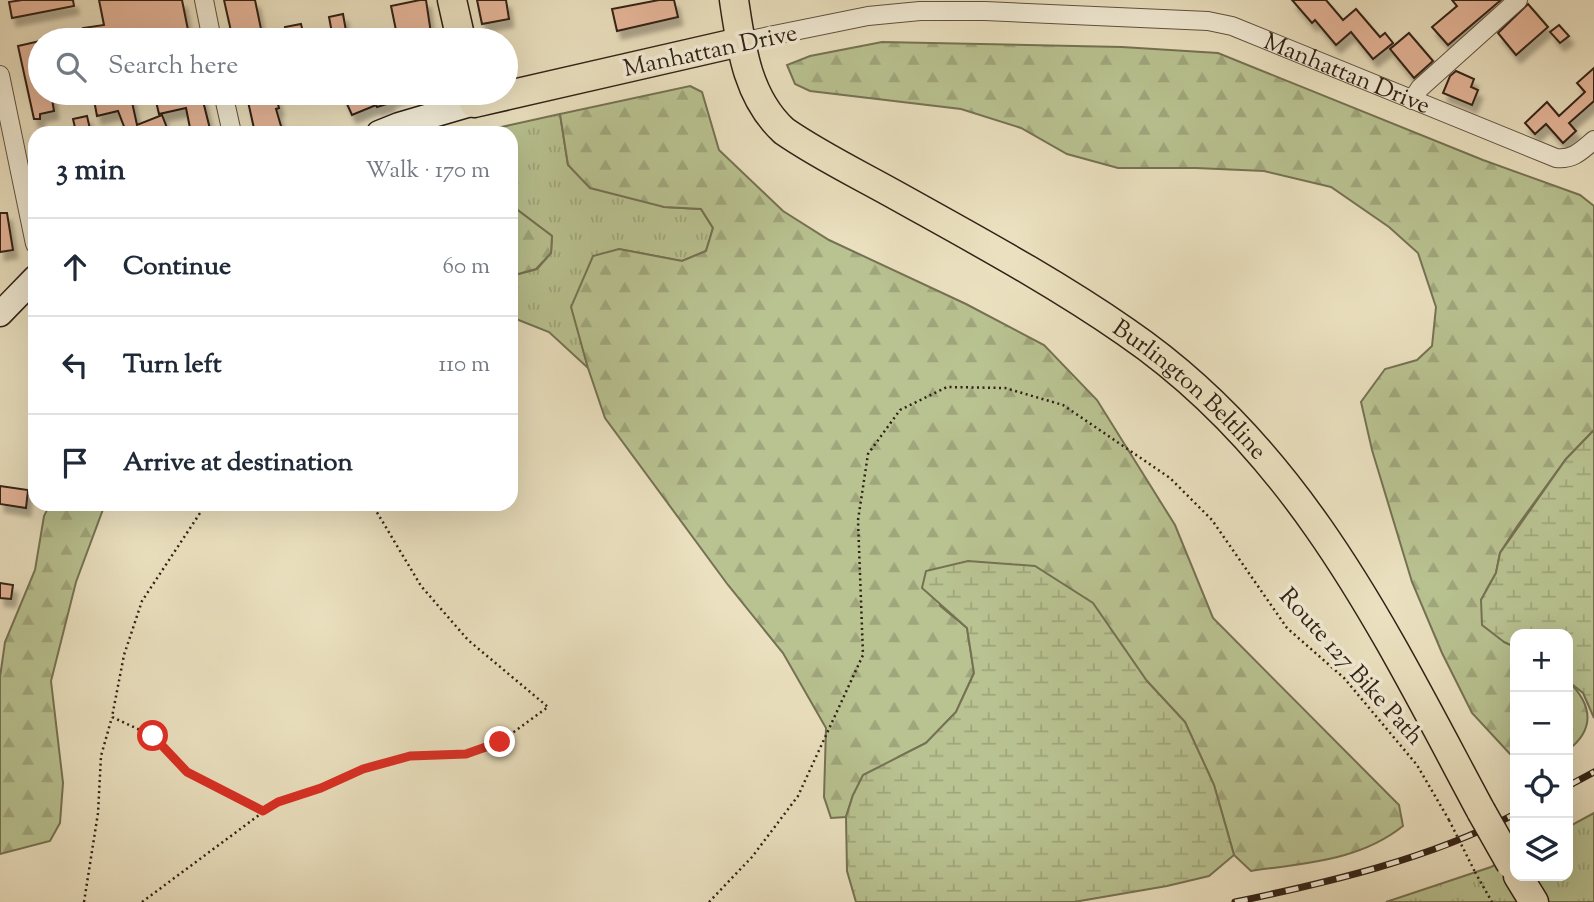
<!DOCTYPE html>
<html lang="en">
<head>
<meta charset="utf-8">
<style>
  :root { --surface:#fff; --page:#f2f2f3; --text:#1f2937; --muted:#747a83; --line:#e0e1e3 }
  body { margin:0; font-family:"Sorts Mill Goudy",serif; background:var(--page); color:var(--text) }
  .controls { position:absolute; right:21px; bottom:21px; display:grid; overflow:hidden; border-radius:14px; box-shadow:0 7px 28px #0002 }
  .controls button { width:63px; height:63px; display:grid; place-items:center; padding:0; border:0; border-bottom:2px solid var(--line); background:var(--surface); color:var(--text); font:35px sans-serif }
  .stop { position:absolute; width:21px; height:21px; margin:-16px; border:5px solid #d93025; border-radius:50%; background:#fff }
  .stop.end { background:#d93025; border-color:#fff; box-shadow:0 2px 7px #0008 }
  .list { margin:0; padding:0; list-style:none }
  h2 { display:flex; justify-content:space-between; align-items:center; height:91px; margin:0; padding:0 28px; font-size:30px }
  h2 small { font-size:23px; font-weight:400; color:var(--muted) }
  .list li { display:grid; grid-template-columns:46px 1fr auto; gap:21px; align-items:center; box-sizing:border-box; height:98px; padding:0 28px; border-top:2px solid var(--line) }
  .list b { display:block; font-size:26px; white-space:nowrap }
  .list em { font-size:23px; font-style:normal; color:var(--muted) }
  .icon { flex:none; width:38px; height:38px; fill:none; stroke:currentColor; stroke-width:2; stroke-linecap:round; stroke-linejoin:round }
  .map { position:relative; flex:none; width:1594px; height:902px; overflow:hidden }
  .search { position:absolute; background:var(--surface); box-shadow:0 7px 28px #0002; left:28px; top:28px; width:490px; height:77px; display:flex; align-items:center; gap:18px; box-sizing:border-box; padding:0 24px; border-radius:38px; color:var(--muted); font-size:26px }
  .panel { position:absolute; background:var(--surface); box-shadow:0 7px 28px #0002; left:28px; top:126px; width:490px; height:385px; border-radius:21px }
  .map>svg:first-child { display:block }
  .grass { fill:url(#grass-tufts); stroke:#757253; stroke-width:2 }
  .forest { fill:url(#forest-firs); stroke:#757253; stroke-width:2 }
  .wetland { fill:url(#wetland-marsh); stroke:#757253; stroke-width:2 }
  .building { fill:#e7b79b; stroke:#312115; stroke-width:2; filter:url(#shadow) }
  .lines { fill:none; stroke-linecap:round; stroke-linejoin:round }
  .street-casing { stroke:#605140; stroke-width:20 }
  .secondary-casing { stroke:#312115; stroke-width:27 }
  .primary-casing { stroke:#312115; stroke-width:31 }
  .path { stroke:#312115; stroke-width:2.5; stroke-dasharray:2 3.5; stroke-linecap:butt }
  .street { stroke:#f2ecd6; stroke-width:18 }
  .secondary { stroke:#f2ecd6; stroke-width:24 }
  .primary { stroke:#ebe1c0; stroke-width:28 }
  .rail-casing { stroke:#312115; stroke-width:7 }
  .rail { stroke:#f2ecd6; stroke-width:4.5; stroke-dasharray:13; stroke-linecap:butt }
  .primary-bridge-casing { stroke:#312115; stroke-width:31; stroke-linecap:butt }
  .path-bridge { stroke:#312115; stroke-width:2.5; stroke-dasharray:2 3.5; stroke-linecap:butt }
  .primary-bridge { stroke:#ebe1c0; stroke-width:28 }
  .route { stroke:#d93025; stroke-width:9 }
  .labels { text-anchor:middle; stroke-width:7; stroke-linejoin:round; paint-order:stroke }
  .street-label { font-size:24px; fill:#312115; stroke:#f2ecd6 }
</style>
</head>
<body>
<div class="map">
<svg width="1594" height="902" viewBox="0 0 1594 902">
  <defs>
    <pattern id="grass-tufts" width="24" height="20" patternUnits="userSpaceOnUse" patternTransform="scale(1.75)"><rect width="24" height="20" fill="#b9c291"/><path d="M3 7l-1-3M5 7V3M7 7l1-3M15 17l-1-3M17 17v-4M19 17l1-3" fill="none" stroke="#a0a67c"/></pattern>
    <pattern id="forest-firs" width="22" height="20" patternUnits="userSpaceOnUse" patternTransform="scale(1.75)"><rect width="22" height="20" fill="#b9c291"/><path d="M5 1l3.5 6h-7zM16 11l3.5 6h-7z" fill="#a0a67c"/></pattern>
    <pattern id="wetland-marsh" width="20" height="14" patternUnits="userSpaceOnUse" patternTransform="scale(1.75)"><rect width="20" height="14" fill="#b9c291"/><path d="M1 5h8M5 5V1M11 12h8M15 12V8" fill="none" stroke="#a0a67c"/></pattern>
    <filter id="shadow"><feDropShadow dx="4.5" dy="8" stdDeviation="2" flood-color="#0004"/></filter>
  </defs>
  <rect width="100%" height="100%" fill="#ebe1c0"/>
  <filter id="stains"><feTurbulence type="fractalNoise" baseFrequency=".00286" numOctaves="4"/><feColorMatrix values="0 0 0 0 .2 0 0 0 0 .09 0 0 0 0 .02 0 0 0 .5 -.17"/></filter>
  <radialGradient id="worn" r=".72"><stop offset=".6" stop-color="#630" stop-opacity="0"/><stop offset="1" stop-color="#630" stop-opacity=".3"/></radialGradient>
  <g class="grass">
    <path d="M560,114L568,165L664,207L701,209L713,228L706,251L682,261L619,249L572,307L588,368L549,332L511,317V276L537,269L551,253L552,236L511,205V133H489L488,130Z"/>
    <path d="M1594,813V902H1386L1491,867L1515,854V876H1568V827Z"/>
  </g>
  <g class="forest">
    <path d="M882,42L1122,47L1218,53L1483,160L1580,195L1594,206V430L1566,459L1518,525L1500,553L1496,573L1481,600L1504,642L1515,647V754H1510L1472,713L1442,653L1412,582L1372,450L1361,402L1385,369L1417,360L1432,346L1436,307L1418,253L1389,227L1331,187L1264,171L1196,168H1118L1067,154L1021,128L961,109L810,91L795,84L787,65L810,56Z"/>
    <path d="M690,86L702,92L719,150L783,211L829,240L966,304L1044,345L1097,400L1175,525L1213,618L1399,805L1403,826C1359,861 1305,863 1251,871L1234,855L1214,785L1185,722L1147,681L939,605L967,628L974,673L956,712L926,743L898,757L853,795L846,817L831,818L824,797L826,728L783,653L728,585L605,418L588,368L571,307L593,256L619,249L682,261L706,251L713,228L701,209L664,207L590,188L568,165L560,114Z"/>
    <path d="M511,205L552,236L551,253L536,269L511,276Z"/>
    <path d="M50,504H105L76,582L51,681L63,783L60,823L50,841L0,854V677L5,642L35,570L44,516Z"/>
    <path d="M1568,681C1594,706 1594,730 1568,750Z"/>
  </g>
  <g class="wetland">
    <path d="M1594,430V718L1583,693L1568,681V634H1515V647L1504,642L1482,625L1481,600L1496,573L1500,553L1566,459Z"/>
    <path d="M968,561L1035,566L1093,603L1147,681L1185,722L1214,785L1234,855L1209,876L1167,886L1074,902H856L847,871L846,817L853,795L863,775L926,743L956,712L974,673L967,628L922,588L926,571Z"/>
  </g>
  <g class="building">
    <path d="M22,0H73L74,6L12,18L9,2Z"/>
    <path d="M99,0H182L190,40H85L83,28L104,25Z"/>
    <path d="M224,0H255L261,29L258,30L260,40H233Z"/>
    <path d="M420,0H426L432,40H398L391,6Z"/>
    <path d="M477,0H506L509,19L482,24Z"/>
    <path d="M659,0H674L678,17L617,31L612,9Z"/>
    <path d="M1292,0H1326L1343,20L1356,9L1380,37L1385,33L1393,43L1373,59L1351,32L1336,45L1315,20L1312,23Z"/>
    <path d="M1452,0H1501L1448,45L1432,27L1457,6Z"/>
    <path d="M1528,4L1548,27L1516,55L1498,33Z"/>
    <path d="M343,14L346,31L332,33L329,17Z"/>
    <path d="M301,24L304,37L288,40L285,27Z"/>
    <path d="M1559,25L1569,36L1560,43L1550,32Z"/>
    <path d="M1409,33L1433,61L1414,78L1390,49Z"/>
    <path d="M40,41V93H51L54,111L40,114V119H34L18,46Z"/>
    <path d="M1594,68V101L1569,123L1576,131L1563,143L1546,124L1535,134L1525,123L1547,102L1559,116L1585,92L1577,83Z"/>
    <path d="M1456,71L1474,79L1471,87L1478,90L1472,105L1443,93L1450,76Z"/>
    <path d="M130,93L137,125L162,115L169,133H118L125,129L118,111L97,116L94,100Z"/>
    <path d="M154,93H201L211,133H191L186,108L159,114Z"/>
    <path d="M266,93H275L279,108L276,109L283,133H255L247,97Z"/>
    <path d="M342,93H406L389,100L390,103L377,107L376,105L352,115Z"/>
    <path d="M87,116L90,129L76,132L73,119Z"/>
    <path d="M0,213H7L13,250L0,252Z"/>
    <path d="M0,486L28,490L26,508L0,504Z"/>
    <path d="M0,583L13,585L11,599L0,598Z"/>
  </g>
  <g class="lines">
    <defs>
      <g id="street">
        <path d="M204,0L212,40"/>
        <path id="s1" d="M740,42L868,16L920,11H985L1208,21L1232,26L1556,158C1573,160 1581,151 1594,140"/>
        <path d="M0,75L35,244"/>
        <path d="M223,93L232,133"/>
        <path d="M1412,100L1420,88L1518,0"/>
      </g>
      <g id="secondary">
        <path d="M379,133L399,125L474,103"/>
        <path d="M0,314L35,278"/>
      </g>
      <g id="primary">
        <path d="M452,0L461,40"/>
        <path id="s2" d="M734,0C741,47 747,97 784,131C820,156 860,175 899,197C976,240 1054,282 1126,332C1300,451 1385,632 1481,811"/>
        <path d="M472,93L474,103L740,42"/>
        <path d="M1518,876L1534,902"/>
      </g>
    </defs>
    <use href="#street" class="street-casing"/>
    <use href="#secondary" class="secondary-casing"/>
    <use href="#primary" class="primary-casing"/>
    <g class="path">
      <path d="M206,504L142,601L124,655L112,717L153,736L187,772L263,811"/>
      <path d="M1475,872L1492,902"/>
      <path d="M84,902L98,813L101,756L112,717"/>
      <path d="M142,902L278,801L322,788L363,769L410,756L466,754L500,742L548,707L468,640L421,586L372,504"/>
      <path d="M709,902L752,857L798,796L863,655L858,520L868,454L900,410L947,387L1005,388L1063,405L1170,478L1212,520L1287,628L1344,678L1417,765L1449,820"/>
    </g>
    <use href="#street" class="street"/>
    <use href="#secondary" class="secondary"/>
    <use href="#primary" class="primary"/>
    <defs>
      <g id="rail">
        <path d="M1568,786L1594,772"/>
        <path d="M1235,902C1330,882 1429,859 1515,814"/>
      </g>
    </defs>
    <use href="#rail" class="rail-casing"/>
    <use href="#rail" class="rail"/>
    <defs>
      <path id="primary-bridge" d="M1481,811L1511,864"/>
    </defs>
    <use href="#primary-bridge" class="primary-bridge-casing"/>
    <path class="path-bridge" d="M1449,820L1475,872"/>
    <use href="#primary-bridge" class="primary-bridge"/>
  </g>
  <g class="lines">
    <path class="route" d="M153,736L187,772L263,811L278,802L321,788L363,769L410,756L466,754L500,742"/>
  </g>
  <g class="labels">
    <g class="street-label">
      <text transform="translate(710 50) rotate(-12)" y="8">Manhattan Drive</text>
      <text dy="8" stroke="none"><textPath href="#s1" startOffset="620">Manhattan Drive</textPath></text>
      <text dy="8" stroke="none"><textPath href="#s2" startOffset="626">Burlington Beltline</textPath></text>
      <text transform="translate(1352 666) rotate(48)" y="8">Route 127 Bike Path</text>
    </g>
  </g>
  <rect width="100%" height="100%" filter="url(#stains)"/>
  <rect width="100%" height="100%" fill="url(#worn)"/>
</svg>
<div class="controls">
<button>+</button>
<button>−</button>
<button><svg class="icon" aria-label="locate" viewBox="0 0 24 24"><circle cx="12" cy="12" r="6"/><path d="M12 2v4M12 18v4M2 12h4M18 12h4"/></svg></button>
<button><svg class="icon" aria-label="layers" viewBox="0 0 24 24"><path d="M12 4l9 5-9 5-9-5zM3 14l9 5 9-5"/></svg></button>
</div>
<div class="stop" style="left:153px;top:736px"></div>
<div class="stop end" style="left:500px;top:742px"></div>
<div class="search"><svg class="icon" aria-label="search" viewBox="0 0 24 24"><circle cx="10" cy="10" r="6"/><path d="M15 15l6 6"/></svg>Search here</div>
<section class="panel">
<h2>3 min<small>Walk · 170 m</small></h2>
<ul class="list">
<li><svg class="icon" aria-label="ahead" viewBox="0 0 24 24"><path d="M12 20V5M6 11l6-6 6 6"/></svg><div><b>Continue</b></div><em>60 m</em></li>
<li><svg class="icon" aria-label="left" viewBox="0 0 24 24"><path d="M17 20v-9H6M10 6l-5 5 5 5"/></svg><div><b>Turn left</b></div><em>110 m</em></li>
<li><svg class="icon" aria-label="arrive" viewBox="0 0 24 24"><path d="M6 21V4h12l-3 4 3 4H6"/></svg><div><b>Arrive at destination</b></div></li>
</ul>
</section>
</div>
</body>
</html>
